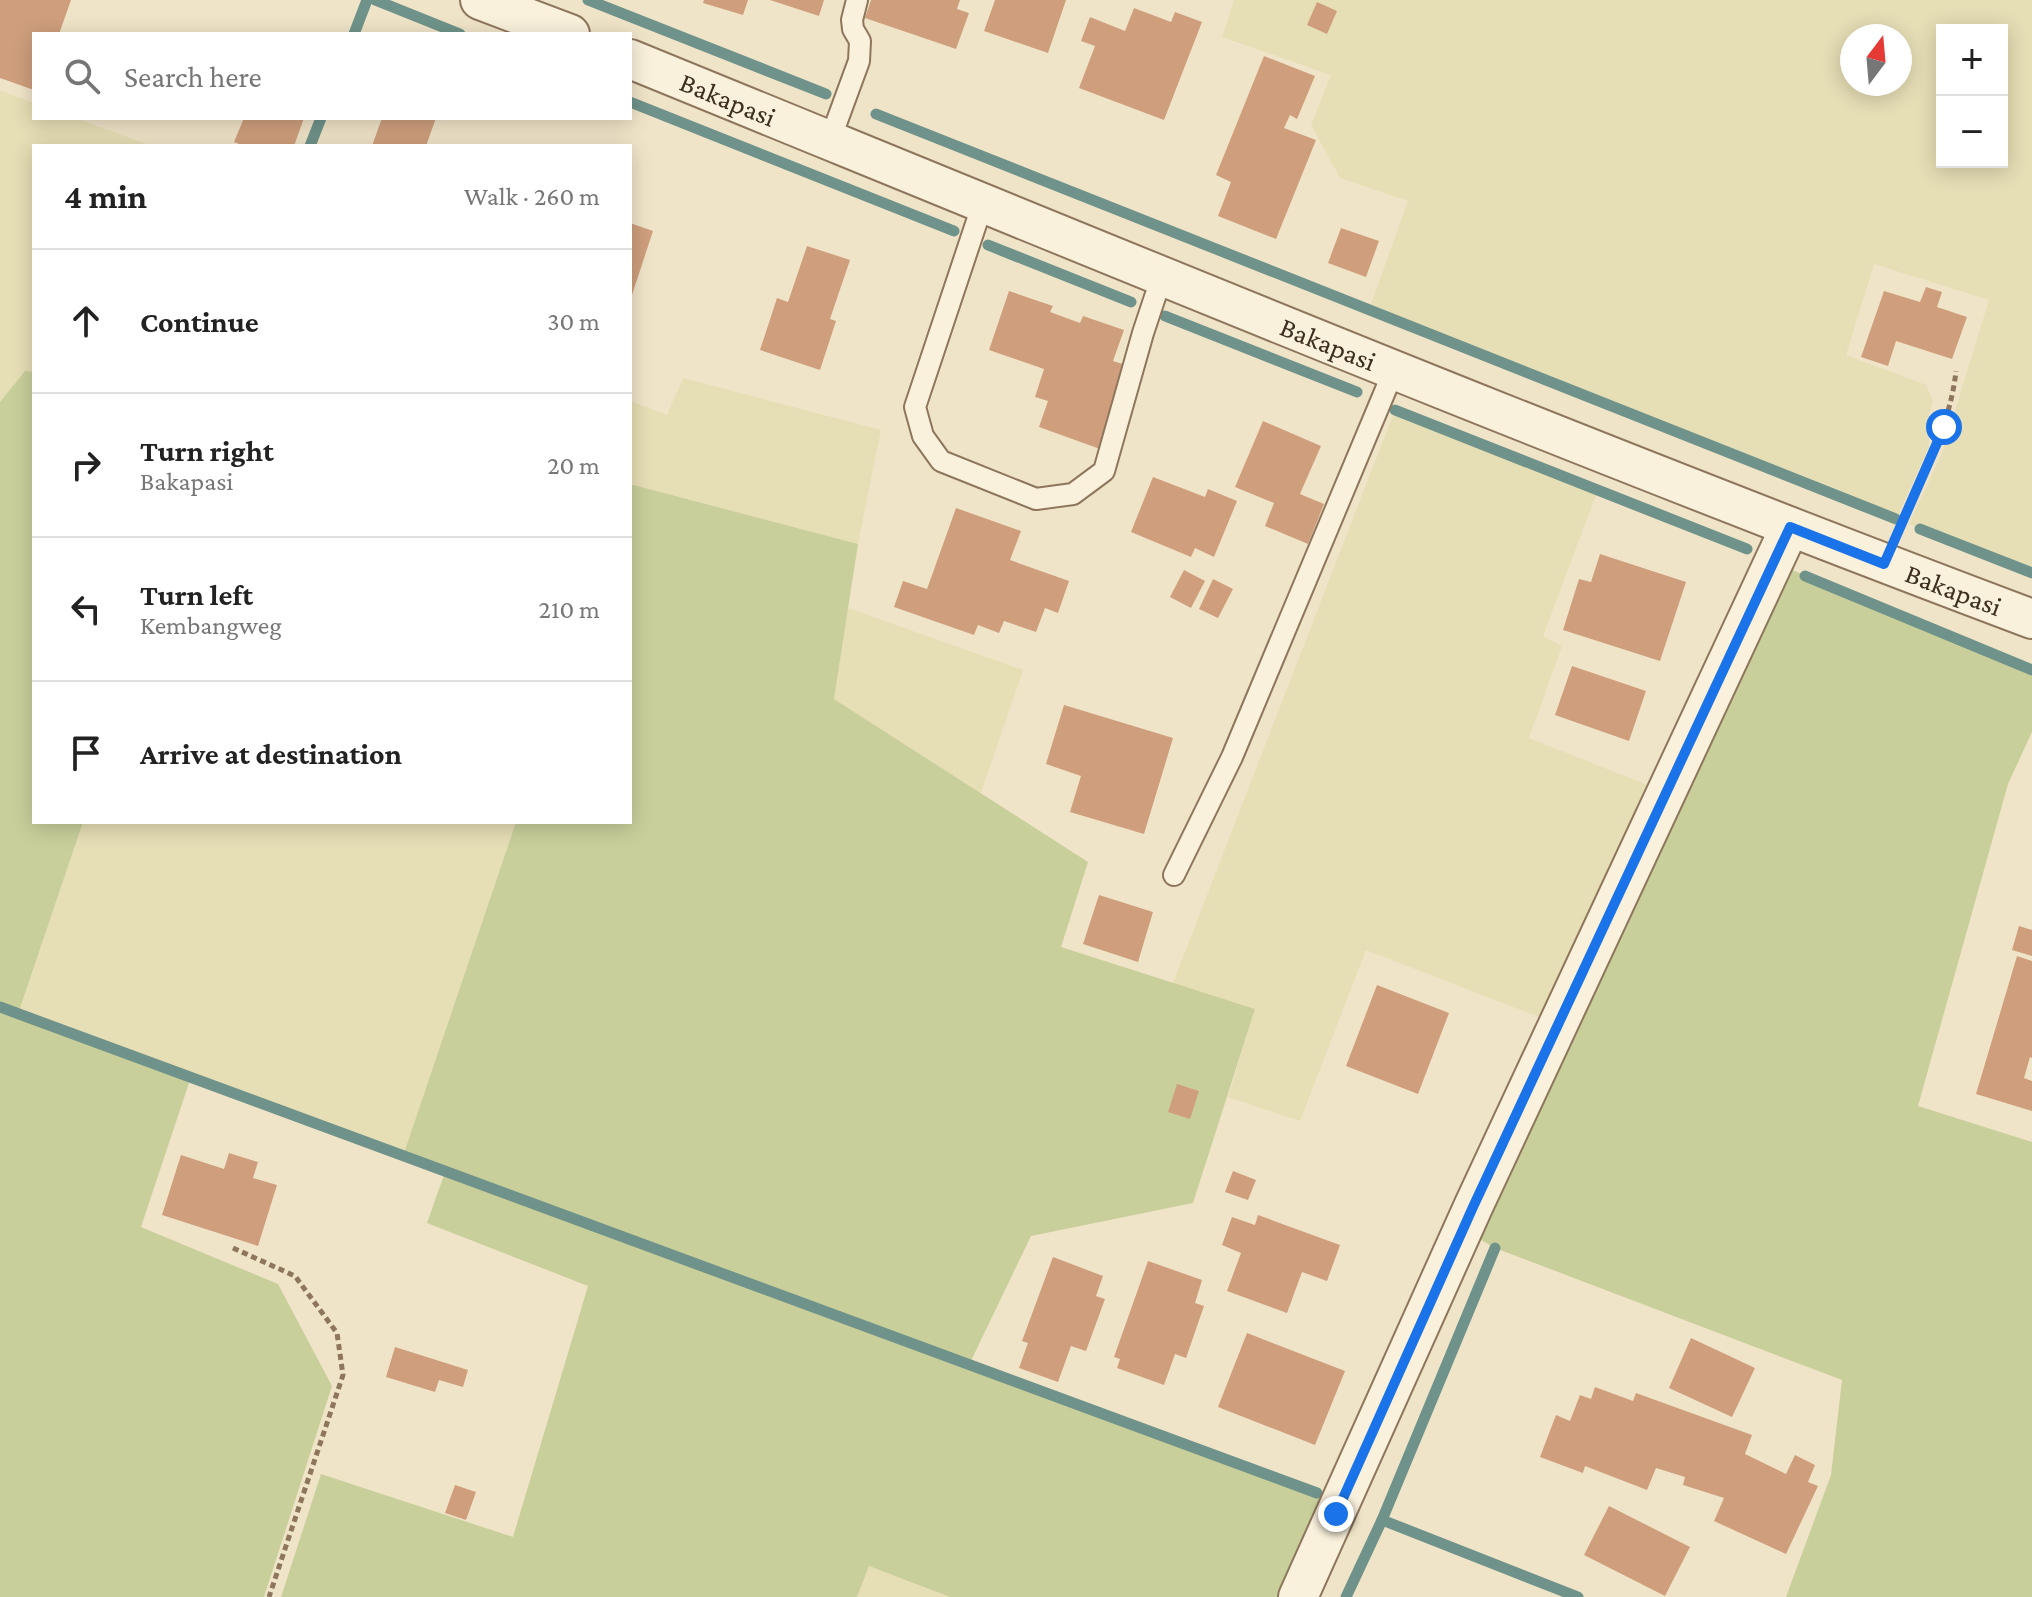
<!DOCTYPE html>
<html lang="en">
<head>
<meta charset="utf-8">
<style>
  :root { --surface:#fff; --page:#f2f2f2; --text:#222; --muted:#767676; --line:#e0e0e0 }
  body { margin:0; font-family:"Crimson Pro",serif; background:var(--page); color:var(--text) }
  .controls { position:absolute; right:24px; top:24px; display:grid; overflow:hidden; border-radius:0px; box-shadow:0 4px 20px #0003 }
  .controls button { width:72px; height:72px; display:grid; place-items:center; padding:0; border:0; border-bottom:2px solid var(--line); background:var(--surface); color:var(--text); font:40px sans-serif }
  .compass { position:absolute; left:1840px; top:24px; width:72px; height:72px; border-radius:50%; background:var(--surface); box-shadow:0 4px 20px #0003; rotate:16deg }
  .stop { position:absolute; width:24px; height:24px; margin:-18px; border:6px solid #1a73e8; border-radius:50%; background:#fff }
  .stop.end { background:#1a73e8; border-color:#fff; box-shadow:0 2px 8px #0008 }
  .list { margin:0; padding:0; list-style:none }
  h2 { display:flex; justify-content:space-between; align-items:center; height:104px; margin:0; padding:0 32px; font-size:34px }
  h2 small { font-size:26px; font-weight:400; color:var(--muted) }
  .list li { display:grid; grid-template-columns:52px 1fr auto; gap:24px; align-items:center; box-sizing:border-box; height:144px; padding:0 32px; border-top:2px solid var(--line) }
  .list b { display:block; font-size:30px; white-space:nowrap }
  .list p { margin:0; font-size:26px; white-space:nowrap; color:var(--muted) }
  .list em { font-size:26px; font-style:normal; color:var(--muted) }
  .icon { flex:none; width:44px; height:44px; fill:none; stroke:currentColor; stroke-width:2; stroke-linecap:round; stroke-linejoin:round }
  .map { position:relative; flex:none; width:2032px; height:1597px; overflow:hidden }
  .search { position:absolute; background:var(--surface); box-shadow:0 4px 20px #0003; left:32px; top:32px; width:600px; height:88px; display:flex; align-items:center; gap:20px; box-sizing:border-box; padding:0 28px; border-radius:0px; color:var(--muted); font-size:30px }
  .panel { position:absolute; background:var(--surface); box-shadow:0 4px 20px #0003; left:32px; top:144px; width:600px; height:680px; border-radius:0px }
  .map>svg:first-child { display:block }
  .farmland { fill:#e6deb5; fill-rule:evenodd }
  .green { fill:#c9cf9b }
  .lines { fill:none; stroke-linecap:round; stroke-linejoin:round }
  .stream { stroke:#6f938a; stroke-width:11 }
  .building { fill:#cf9f7d }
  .service-casing { stroke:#8d765c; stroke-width:24 }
  .minor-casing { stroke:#8d765c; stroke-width:42 }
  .path { stroke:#8d765c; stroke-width:5; stroke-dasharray:6 4; stroke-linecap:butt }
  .service { stroke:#faf1dc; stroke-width:20 }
  .minor { stroke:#faf1dc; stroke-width:38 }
  .route { stroke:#1a73e8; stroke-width:10 }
  .labels { text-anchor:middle; stroke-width:6; stroke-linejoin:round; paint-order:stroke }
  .street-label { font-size:28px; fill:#3d2e20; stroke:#f7eed8 }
</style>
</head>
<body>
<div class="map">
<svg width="2032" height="1597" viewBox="0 0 2032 1597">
  <rect width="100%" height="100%" fill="#f0e4c8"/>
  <g class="farmland">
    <path d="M1234,0H2032V573L1909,524L1942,453L1989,300L1874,264L1846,355L1926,385L1933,401L1929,414V447L1896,519L1369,310L1408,201L1340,178L1311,125L1331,75L1222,37ZM1942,30H2002V162H1942ZM1852,36H1900V84H1852Z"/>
    <path d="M0,90L34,103V118H76L152,146H34V372H25L0,402Z"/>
    <path d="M683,378L881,430L858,544L631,484L630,485V401L667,415Z"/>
    <path d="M1395,410L1598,490L1543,636L1562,646L1529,738L1655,788L1549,1021L1366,950L1300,1121L1228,1097L1255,1009L1173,983Z"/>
    <path d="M848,608L1023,670L981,793L834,699Z"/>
    <path d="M83,822H516L403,1156L18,1014Z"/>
    <path d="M869,1566L950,1597H857Z"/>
  </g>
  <g class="green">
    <path d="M25,371L34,372V822H83L18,1014L191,1077L141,1227L278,1284L332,1386L264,1597H0V402Z"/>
    <path d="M630,484L858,544L834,699L1088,862L1061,947L1255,1009L1193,1203L1031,1236L969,1365L1329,1498L1284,1597H950L869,1566L857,1597H281L321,1474L513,1537L588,1286L427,1223L445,1172L403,1156L516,822H630Z"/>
    <path d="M1785,567L2032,670V732L2008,784L1918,1106L2032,1142V1597H1786L1831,1475L1842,1380L1495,1248L1472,1235Z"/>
  </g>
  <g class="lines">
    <g class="stream">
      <path d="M375,0L460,34"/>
      <path d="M588,0L826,94"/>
      <path d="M354,34L367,0"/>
      <path d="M630,102L954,231"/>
      <path d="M876,114L1896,519"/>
      <path d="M310,146L321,118"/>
      <path d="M988,245L1131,302"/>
      <path d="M1165,316L1357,392"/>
      <path d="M1395,410L1747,549"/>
      <path d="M1920,529L2032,573"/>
      <path d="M1805,576L2032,670"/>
      <path d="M0,1007L1317,1493"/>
      <path d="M1382,1520L1578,1597"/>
      <path d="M1346,1597L1382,1520L1495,1248"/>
    </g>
  </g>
  <g class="building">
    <path d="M0,0H71L59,34H34V90L0,78Z"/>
    <path d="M704,0H748L743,15L703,3Z"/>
    <path d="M770,0H824L819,16Z"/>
    <path d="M871,0H960L957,9L969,13L956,49L865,18Z"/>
    <path d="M995,0H1066L1048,53L984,31Z"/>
    <path d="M1317,2L1337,11L1327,34L1307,25Z"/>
    <path d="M1134,8L1171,22L1175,12L1202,22L1164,120L1079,88L1095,46L1081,41L1090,17L1125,31Z"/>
    <path d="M1264,56L1315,76L1297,119L1290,115L1284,128L1316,140L1276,239L1218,216L1231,182L1216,175Z"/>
    <path d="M244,118H304L294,146H245L234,142Z"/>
    <path d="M382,118H436L426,146H372Z"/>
    <path d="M630,223L653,231L631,298H630Z"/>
    <path d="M1341,228L1379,241L1366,277L1328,263Z"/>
    <path d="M807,246L850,260L830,319L836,321L820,370L760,350L777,298L788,302Z"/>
    <path d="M1926,287L1942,292L1937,307L1967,317L1952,359L1896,341L1888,366L1861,357L1884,291L1920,302Z"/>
    <path d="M1009,291L1053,306L1050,312L1080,323L1083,316L1124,330L1113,361L1129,366L1100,449L1039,427L1048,401L1035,397L1044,369L989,350Z"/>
    <path d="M1263,421L1321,446L1300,494L1324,504L1308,544L1265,526L1274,503L1235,487Z"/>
    <path d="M1153,477L1205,497L1208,489L1237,501L1214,557L1195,548L1191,557L1131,532Z"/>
    <path d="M956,508L1021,531L1010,560L1069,581L1058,613L1045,608L1036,632L1004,621L999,633L978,625L974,635L894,607L903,581L927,589Z"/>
    <path d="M1600,554L1686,582L1660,661L1563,630L1579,579L1591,582Z"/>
    <path d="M1184,570L1205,581L1191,608L1170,597Z"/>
    <path d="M1213,579L1233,589L1218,618L1199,609Z"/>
    <path d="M1572,666L1646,691L1629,741L1555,715Z"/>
    <path d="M1064,705L1173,738L1144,834L1070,812L1081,776L1046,764Z"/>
    <path d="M1099,895L1153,912L1138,962L1083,944Z"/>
    <path d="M2019,926L2032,930V956L2012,950Z"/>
    <path d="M2017,956L2032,961V1058L2030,1057L2024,1078L2032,1081V1111L1976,1094Z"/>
    <path d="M1377,985L1449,1013L1418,1094L1346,1066Z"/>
    <path d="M1177,1084L1199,1091L1190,1119L1168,1112Z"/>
    <path d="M229,1153L258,1162L253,1178L277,1185L258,1246L162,1215L181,1155L224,1169Z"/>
    <path d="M1233,1171L1256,1180L1248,1200L1225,1192Z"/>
    <path d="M1258,1215L1340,1245L1327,1281L1302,1272L1287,1313L1227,1291L1241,1253L1222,1245L1232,1217L1255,1225Z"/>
    <path d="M1053,1257L1103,1276L1096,1296L1105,1299L1086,1351L1071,1346L1058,1382L1019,1368L1028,1343L1022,1341Z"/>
    <path d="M1148,1261L1202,1280L1195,1303L1204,1306L1186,1358L1175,1354L1164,1385L1117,1368L1120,1359L1114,1357Z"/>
    <path d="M1247,1333L1345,1371L1315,1445L1218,1407Z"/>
    <path d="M1691,1338L1755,1368L1732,1417L1669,1388Z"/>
    <path d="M395,1347L468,1370L463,1387L439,1380L435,1392L386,1377Z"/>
    <path d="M1595,1387L1633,1401L1636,1393L1752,1435L1745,1454L1786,1474L1795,1455L1815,1465L1808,1482L1818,1486L1786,1554L1714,1521L1724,1498L1683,1485L1685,1477L1656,1468L1647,1490L1585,1466L1583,1473L1540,1457L1556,1415L1570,1421L1580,1395L1591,1399Z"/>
    <path d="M455,1485L476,1492L466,1520L445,1513Z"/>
    <path d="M1609,1506L1690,1547L1665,1596L1584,1555Z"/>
  </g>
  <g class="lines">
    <defs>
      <g id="service">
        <path d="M830,140L859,61L860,41L853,29L852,20L857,0"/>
        <path d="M983,203L915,407L923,436L941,461L1036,499L1073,494L1104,471L1143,333L1162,276"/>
        <path d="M1174,875L1232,757L1394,370"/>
      </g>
      <g id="minor">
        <path d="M480,0L570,34"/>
        <path id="s1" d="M630,59C1096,249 1561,442 2032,619"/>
        <path d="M1298,1597L1473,1207L1790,527"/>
      </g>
    </defs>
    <use href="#service" class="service-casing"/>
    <use href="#minor" class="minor-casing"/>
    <g class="path">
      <path d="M1899,531C1921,479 1950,427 1956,371"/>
      <path d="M233,1248L295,1276L337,1333L343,1375L269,1597"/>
    </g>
    <use href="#service" class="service"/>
    <use href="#minor" class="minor"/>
  </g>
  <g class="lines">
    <path class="route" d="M1336,1514L1473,1207L1790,527L1884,564L1944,427"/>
  </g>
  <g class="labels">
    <g class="street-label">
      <text dy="10" stroke="none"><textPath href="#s1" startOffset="106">Bakapasi</textPath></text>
      <text dy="10" stroke="none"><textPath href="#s1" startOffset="754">Bakapasi</textPath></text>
      <text dy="10" stroke="none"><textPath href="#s1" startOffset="1426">Bakapasi</textPath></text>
    </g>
  </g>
</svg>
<div class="controls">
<button>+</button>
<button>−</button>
</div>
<svg class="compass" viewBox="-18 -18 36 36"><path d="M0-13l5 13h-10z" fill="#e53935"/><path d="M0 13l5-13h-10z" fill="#767676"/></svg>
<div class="stop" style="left:1944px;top:427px"></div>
<div class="stop end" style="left:1336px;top:1514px"></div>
<div class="search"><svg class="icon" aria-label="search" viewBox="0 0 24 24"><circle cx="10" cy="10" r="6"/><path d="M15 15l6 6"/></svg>Search here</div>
<section class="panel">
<h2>4 min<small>Walk · 260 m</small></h2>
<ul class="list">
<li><svg class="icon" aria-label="ahead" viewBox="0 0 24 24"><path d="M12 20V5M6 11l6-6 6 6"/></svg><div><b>Continue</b></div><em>30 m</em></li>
<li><svg class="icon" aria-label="right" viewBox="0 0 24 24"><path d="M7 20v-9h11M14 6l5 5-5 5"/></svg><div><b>Turn right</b><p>Bakapasi</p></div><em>20 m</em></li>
<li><svg class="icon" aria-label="left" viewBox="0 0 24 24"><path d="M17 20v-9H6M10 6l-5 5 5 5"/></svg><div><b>Turn left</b><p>Kembangweg</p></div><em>210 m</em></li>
<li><svg class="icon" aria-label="arrive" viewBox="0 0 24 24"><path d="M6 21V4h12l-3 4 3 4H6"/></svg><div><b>Arrive at destination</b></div></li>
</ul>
</section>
</div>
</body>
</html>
